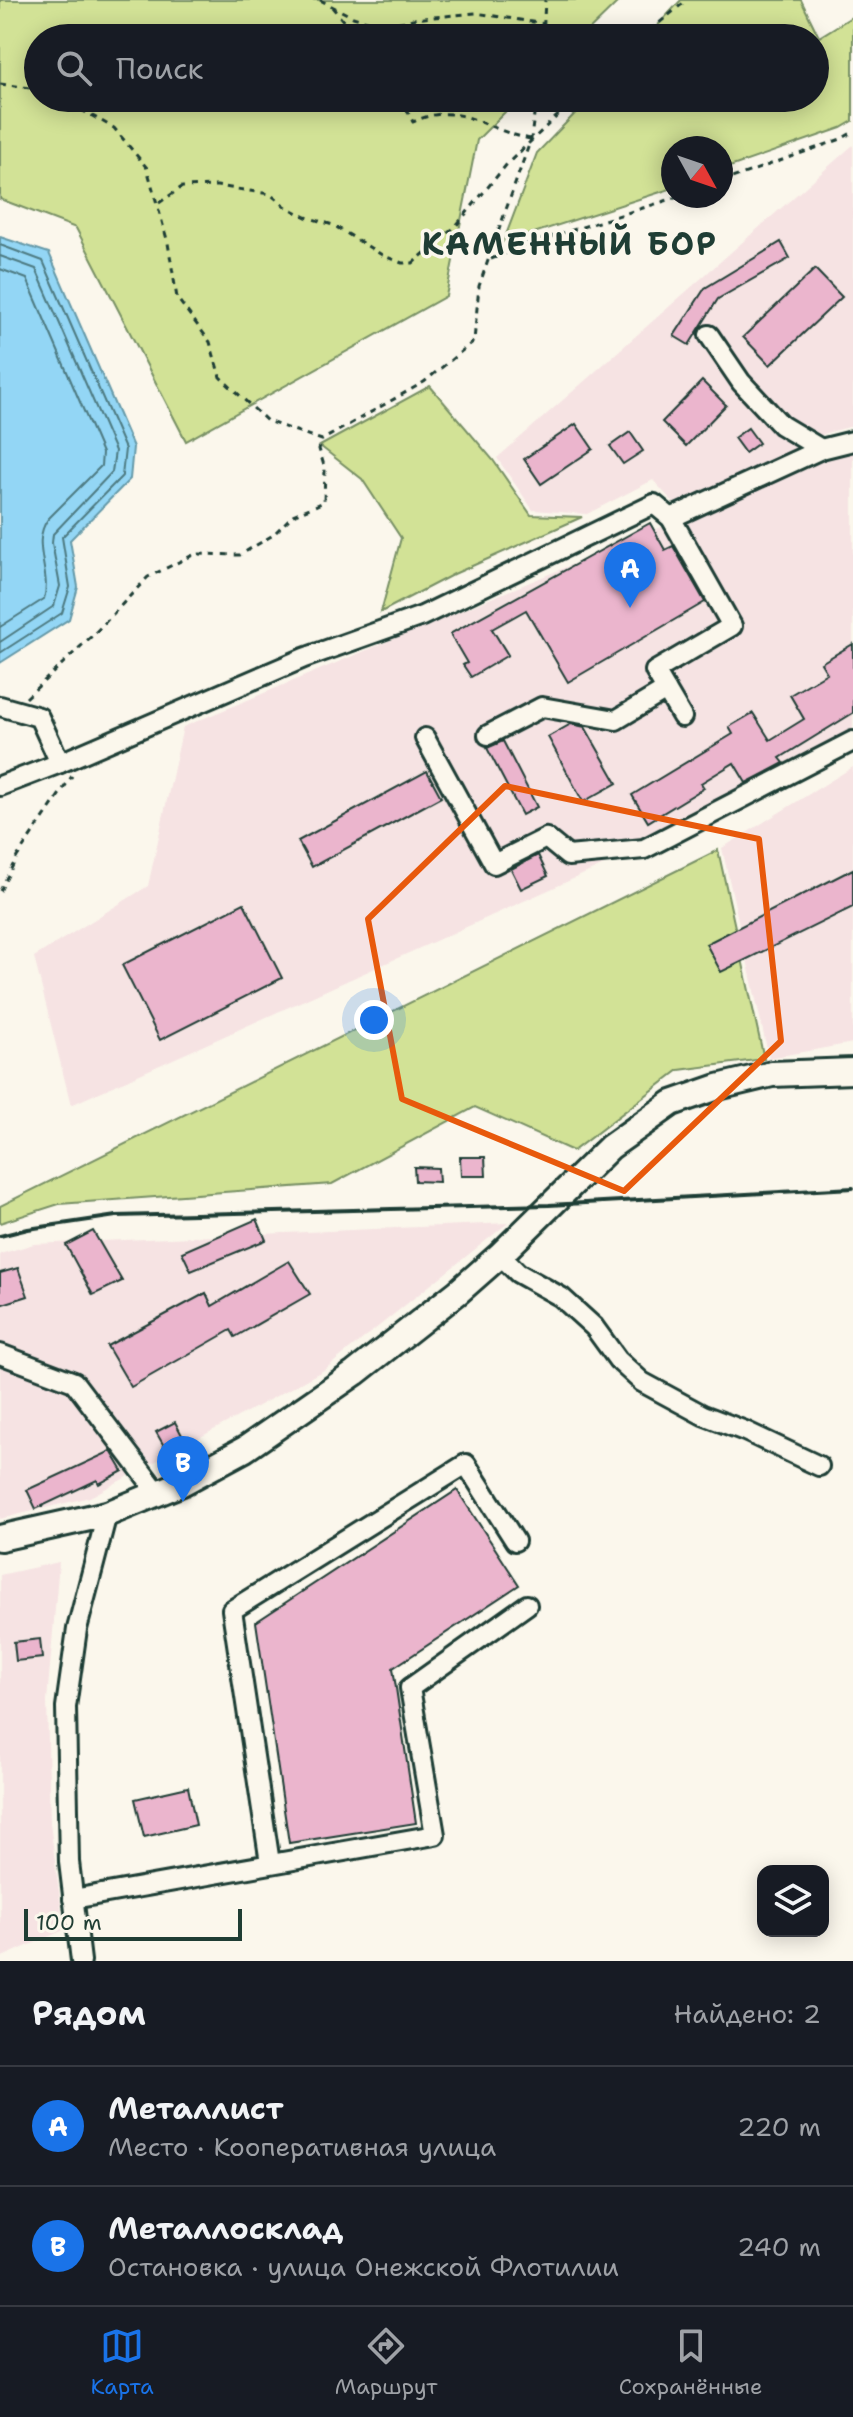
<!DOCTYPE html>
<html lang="ru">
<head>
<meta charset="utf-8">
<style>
  :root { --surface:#171b24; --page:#20242c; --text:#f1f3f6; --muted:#9ea1a6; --line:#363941; --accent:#1a73e8 }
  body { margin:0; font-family:"Shantell Sans",sans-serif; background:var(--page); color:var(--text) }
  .controls { position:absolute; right:24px; bottom:24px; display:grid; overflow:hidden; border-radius:16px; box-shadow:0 4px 20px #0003 }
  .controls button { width:72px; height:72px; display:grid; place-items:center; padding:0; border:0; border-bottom:2px solid var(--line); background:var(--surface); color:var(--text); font:40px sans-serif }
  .compass { position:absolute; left:661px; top:136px; width:72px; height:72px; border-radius:50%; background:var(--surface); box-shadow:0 4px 20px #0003; rotate:130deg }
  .scale { position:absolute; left:24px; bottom:20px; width:218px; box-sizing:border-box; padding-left:8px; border:4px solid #1f3d34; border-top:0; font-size:22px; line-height:28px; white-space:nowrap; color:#1f3d34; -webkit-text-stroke:6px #fbf7ec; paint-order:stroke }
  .you { position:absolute; left:374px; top:1020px; width:28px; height:28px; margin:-20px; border:6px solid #fff; border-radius:50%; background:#1a73e8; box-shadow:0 0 0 12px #1a73e833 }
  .badge { display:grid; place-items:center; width:52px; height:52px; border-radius:50%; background:var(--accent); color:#fff; font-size:26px; font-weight:700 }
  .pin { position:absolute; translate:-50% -66px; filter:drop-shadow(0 2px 4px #0008) }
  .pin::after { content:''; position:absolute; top:42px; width:28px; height:24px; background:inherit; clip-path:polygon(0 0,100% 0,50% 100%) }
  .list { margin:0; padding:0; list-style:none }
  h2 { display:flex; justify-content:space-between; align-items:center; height:104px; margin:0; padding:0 32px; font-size:34px }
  h2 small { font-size:26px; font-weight:400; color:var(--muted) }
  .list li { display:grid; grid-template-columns:52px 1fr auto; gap:24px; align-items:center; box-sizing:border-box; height:120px; padding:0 32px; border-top:2px solid var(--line) }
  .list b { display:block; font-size:30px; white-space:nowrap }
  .list p { margin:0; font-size:26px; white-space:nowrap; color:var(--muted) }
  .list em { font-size:26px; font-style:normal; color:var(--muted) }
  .icon { flex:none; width:44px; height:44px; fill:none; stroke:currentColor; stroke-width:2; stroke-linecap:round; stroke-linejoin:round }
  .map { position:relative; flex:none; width:853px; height:1961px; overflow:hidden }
  .search { position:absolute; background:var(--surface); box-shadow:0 4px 20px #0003; left:24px; right:24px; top:24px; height:88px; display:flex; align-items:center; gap:20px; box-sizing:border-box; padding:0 28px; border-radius:44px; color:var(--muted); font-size:30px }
  .sheet { height:344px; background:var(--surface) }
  nav { display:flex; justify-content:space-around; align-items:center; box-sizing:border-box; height:112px; border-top:2px solid var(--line); background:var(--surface); font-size:22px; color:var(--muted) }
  nav a { display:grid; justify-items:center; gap:4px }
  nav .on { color:var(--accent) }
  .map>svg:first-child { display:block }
  .built { fill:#f6e3e3 }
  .green { fill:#d2e296; stroke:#789065; stroke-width:2 }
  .water { fill:#93d6f5; stroke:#6599a8; stroke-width:2 }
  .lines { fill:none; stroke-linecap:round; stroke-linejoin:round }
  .shore { stroke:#4d7a81; stroke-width:2 }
  .building { fill:#ebb5cd; stroke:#1f3d34; stroke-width:2 }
  .minor-casing { stroke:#1f3d34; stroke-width:24 }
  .major-casing { stroke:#1f3d34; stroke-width:30 }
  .path { stroke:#1f3d34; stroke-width:3; stroke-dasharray:6 6; stroke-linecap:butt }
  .minor { stroke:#fbf7ec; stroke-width:18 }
  .major { stroke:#fbf7ec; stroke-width:24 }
  .rail { stroke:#1f3d34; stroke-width:4 }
  .marked { fill:none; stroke:#e8590c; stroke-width:6; stroke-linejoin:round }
  .labels { text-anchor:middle; stroke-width:7; stroke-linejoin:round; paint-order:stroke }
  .district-label { font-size:32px; font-weight:bold; letter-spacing:2px; fill:#1f3d34; stroke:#fbf7ec }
</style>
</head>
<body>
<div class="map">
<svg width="853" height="1961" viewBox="0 0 853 1961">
  <rect width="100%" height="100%" fill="#fbf7ec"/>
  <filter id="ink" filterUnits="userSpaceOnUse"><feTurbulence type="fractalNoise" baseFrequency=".0125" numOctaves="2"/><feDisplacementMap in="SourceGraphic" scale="16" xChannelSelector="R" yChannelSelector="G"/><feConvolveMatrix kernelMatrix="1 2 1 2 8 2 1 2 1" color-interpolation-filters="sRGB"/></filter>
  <g filter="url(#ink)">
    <g class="built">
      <path d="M853,145V426L826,433L679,509L653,480L587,514L533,510L497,458Z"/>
      <path d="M853,447V753L71,1105L34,957L148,886L183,727Z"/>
      <path d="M853,767V1043L769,1058L722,848Z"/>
      <path d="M508,1223L324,1370L90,1497L0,1519V1254L34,1244Z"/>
      <path d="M59,1562L47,1701L50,1823L64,1930L0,1958V1575Z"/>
    </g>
    <g class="green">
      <path d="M0,0H620L581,38H38V98H519L477,140L446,296L186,441L76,228L0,199Z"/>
      <path d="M681,0H801L819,37L853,16V121L841,128L721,170V148H673V188L503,243L537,153L590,98H815V38H646Z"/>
      <path d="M430,386L493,460L531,515L582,517L454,574L381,612L401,538L362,479L320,446Z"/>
      <path d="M718,850L764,1059L679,1070L573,1151L475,1107L332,1184L59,1204L0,1223V1206Z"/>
    </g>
    <path class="water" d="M0,237L49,253L133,447L130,479L70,540L78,587L69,619L0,663Z"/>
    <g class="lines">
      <g class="shore">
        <path d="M0,245L43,261L125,449L122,476L62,537L70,587L62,613L0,653"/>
        <path d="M0,256L36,269L115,451L112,472L53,534L52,543L60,586L54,606L0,642"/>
        <path d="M0,269L27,279L102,453L101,466L48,519C30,544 52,572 44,599L0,627"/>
      </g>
    </g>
    <g class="building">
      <path d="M781,242L790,258L718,299L689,345L674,336L705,288Z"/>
      <path d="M815,269L842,297L770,365L743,337Z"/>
      <path d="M702,381L726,405L686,446L662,422Z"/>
      <path d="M576,424L593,449L541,484L524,459Z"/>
      <path d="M748,428L759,443L745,453L734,438Z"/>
      <path d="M630,432L643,451L623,464L610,446Z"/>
      <path d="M650,523L665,550L673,546L705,602L568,682L526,610L492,629L508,655L471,677L463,665L467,663L450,634Z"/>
      <path d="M853,644V713L780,758L784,763L746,783L734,763L701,783L704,788L648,822L632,795L733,734L729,727L753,713L770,740L804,719L790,695L827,673L821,663Z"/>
      <path d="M571,724L585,727L617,783L583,802L548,737Z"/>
      <path d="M503,741L537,807L522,815L487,748Z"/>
      <path d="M427,771L441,797L312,867L298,841Z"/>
      <path d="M538,855L548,876L521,889L511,869Z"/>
      <path d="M853,869V907L721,972L706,944Z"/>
      <path d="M244,903L282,978L160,1040L122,965Z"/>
      <path d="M460,1157H485L486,1176H461Z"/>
      <path d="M414,1167L438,1168L439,1182L415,1181Z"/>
      <path d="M257,1219L266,1240L191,1271L182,1252Z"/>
      <path d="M93,1231L122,1281L93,1295L66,1245Z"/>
      <path d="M289,1261L310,1294L235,1337L231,1330L131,1387L107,1346L206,1293L212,1306Z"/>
      <path d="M18,1268L28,1296L0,1305V1273Z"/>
      <path d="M175,1422L183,1437L164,1446L156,1432Z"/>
      <path d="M111,1451L123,1471L99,1484L97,1480L36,1509L27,1490Z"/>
      <path d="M457,1490L519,1585L393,1668L416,1823L289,1843L256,1622Z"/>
      <path d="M40,1639L42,1658L16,1661L14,1642Z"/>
      <path d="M188,1787L196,1825L144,1837L135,1799Z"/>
    </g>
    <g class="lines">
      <defs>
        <g id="minor">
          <path d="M709,335L741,382L781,425L821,449"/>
          <path d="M671,518L821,449L853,441"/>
          <path d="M0,706L39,717L60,763"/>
          <path d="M488,735L542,707L616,720L666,690"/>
          <path d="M425,738L494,864L546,838L568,856L644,849L853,741"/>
          <path d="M0,786L60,763L304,658L422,616L654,504L671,518L732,626L655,671L682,717"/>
          <path d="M500,1255L518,1273L561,1297L594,1327L618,1360L642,1382L703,1415L745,1431L819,1466"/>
          <path d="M0,1354L74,1382L158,1493"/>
          <path d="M270,1863L232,1610L466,1464L515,1541"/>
          <path d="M73,1899L435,1835L410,1688L527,1605"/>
          <path d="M81,1961L69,1862L66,1707L77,1629L107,1514L115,1511"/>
        </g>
        <path id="major" d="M0,1538L107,1514L180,1484L245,1449L355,1373L458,1292L500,1255L610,1147L672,1103L718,1087L772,1074L853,1071"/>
      </defs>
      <use href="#minor" class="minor-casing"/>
      <use href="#major" class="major-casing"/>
      <g class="path">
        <path d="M320,0L353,17L384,26L413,19L476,13L545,24"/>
        <path d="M332,7L357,38"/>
        <path d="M543,38L545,0"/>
        <path d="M641,38L687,0"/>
        <path d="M0,84L38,89"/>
        <path d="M60,98L114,128L147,168L168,243L177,298L210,342L220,377L267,421L322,440L424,382L474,341L479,286L531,139L536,98"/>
        <path d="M401,98L413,122C461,99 485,131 531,139"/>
        <path d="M721,182L841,139L853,132"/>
        <path d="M159,203L182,187L217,186L270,194L285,206L306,217L333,225L382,255L402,263H413L455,227L507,164L576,98"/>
        <path d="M491,259L528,244L681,196"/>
        <path d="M26,698L95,633L148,577L195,554L240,555L273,535L293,515L324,502L325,469L319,449L322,441"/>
        <path d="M0,891L17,857L72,776"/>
      </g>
      <use href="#minor" class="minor"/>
      <use href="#major" class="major"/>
      <path class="rail" d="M0,1236L28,1229L116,1216L549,1205L853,1188"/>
    </g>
  </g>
  <path class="marked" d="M505,786L759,839L781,1041L624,1191L402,1099L368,919Z"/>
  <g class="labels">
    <g class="district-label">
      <text x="570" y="255">КАМЕННЫЙ БОР</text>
    </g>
  </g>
</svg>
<div class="controls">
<button><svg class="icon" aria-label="layers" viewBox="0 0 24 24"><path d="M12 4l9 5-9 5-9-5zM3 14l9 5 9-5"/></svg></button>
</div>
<svg class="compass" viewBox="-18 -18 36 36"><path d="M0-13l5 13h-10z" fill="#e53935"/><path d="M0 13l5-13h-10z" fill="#9ea1a6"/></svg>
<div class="scale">100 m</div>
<div class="you"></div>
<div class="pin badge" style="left:630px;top:608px">A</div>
<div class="pin badge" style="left:183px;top:1502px">B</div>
<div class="search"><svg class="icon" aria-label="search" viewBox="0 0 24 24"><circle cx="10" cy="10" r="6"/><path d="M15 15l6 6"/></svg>Поиск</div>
</div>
<section class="sheet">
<h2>Рядом<small>Найдено: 2</small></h2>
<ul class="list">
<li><span class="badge">A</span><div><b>Металлист</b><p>Место · Кооперативная улица</p></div><em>220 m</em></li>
<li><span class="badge">B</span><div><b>Металлосклад</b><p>Остановка · улица Онежской Флотилии</p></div><em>240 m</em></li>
</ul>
</section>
<nav>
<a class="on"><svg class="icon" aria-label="map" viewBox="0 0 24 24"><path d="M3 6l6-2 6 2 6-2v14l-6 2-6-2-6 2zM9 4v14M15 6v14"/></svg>Карта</a>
<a><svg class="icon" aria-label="directions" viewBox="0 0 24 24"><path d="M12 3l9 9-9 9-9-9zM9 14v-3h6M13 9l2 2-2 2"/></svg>Маршрут</a>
<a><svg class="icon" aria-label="saved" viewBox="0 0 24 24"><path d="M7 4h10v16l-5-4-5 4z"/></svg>Сохранённые</a>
</nav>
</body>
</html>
